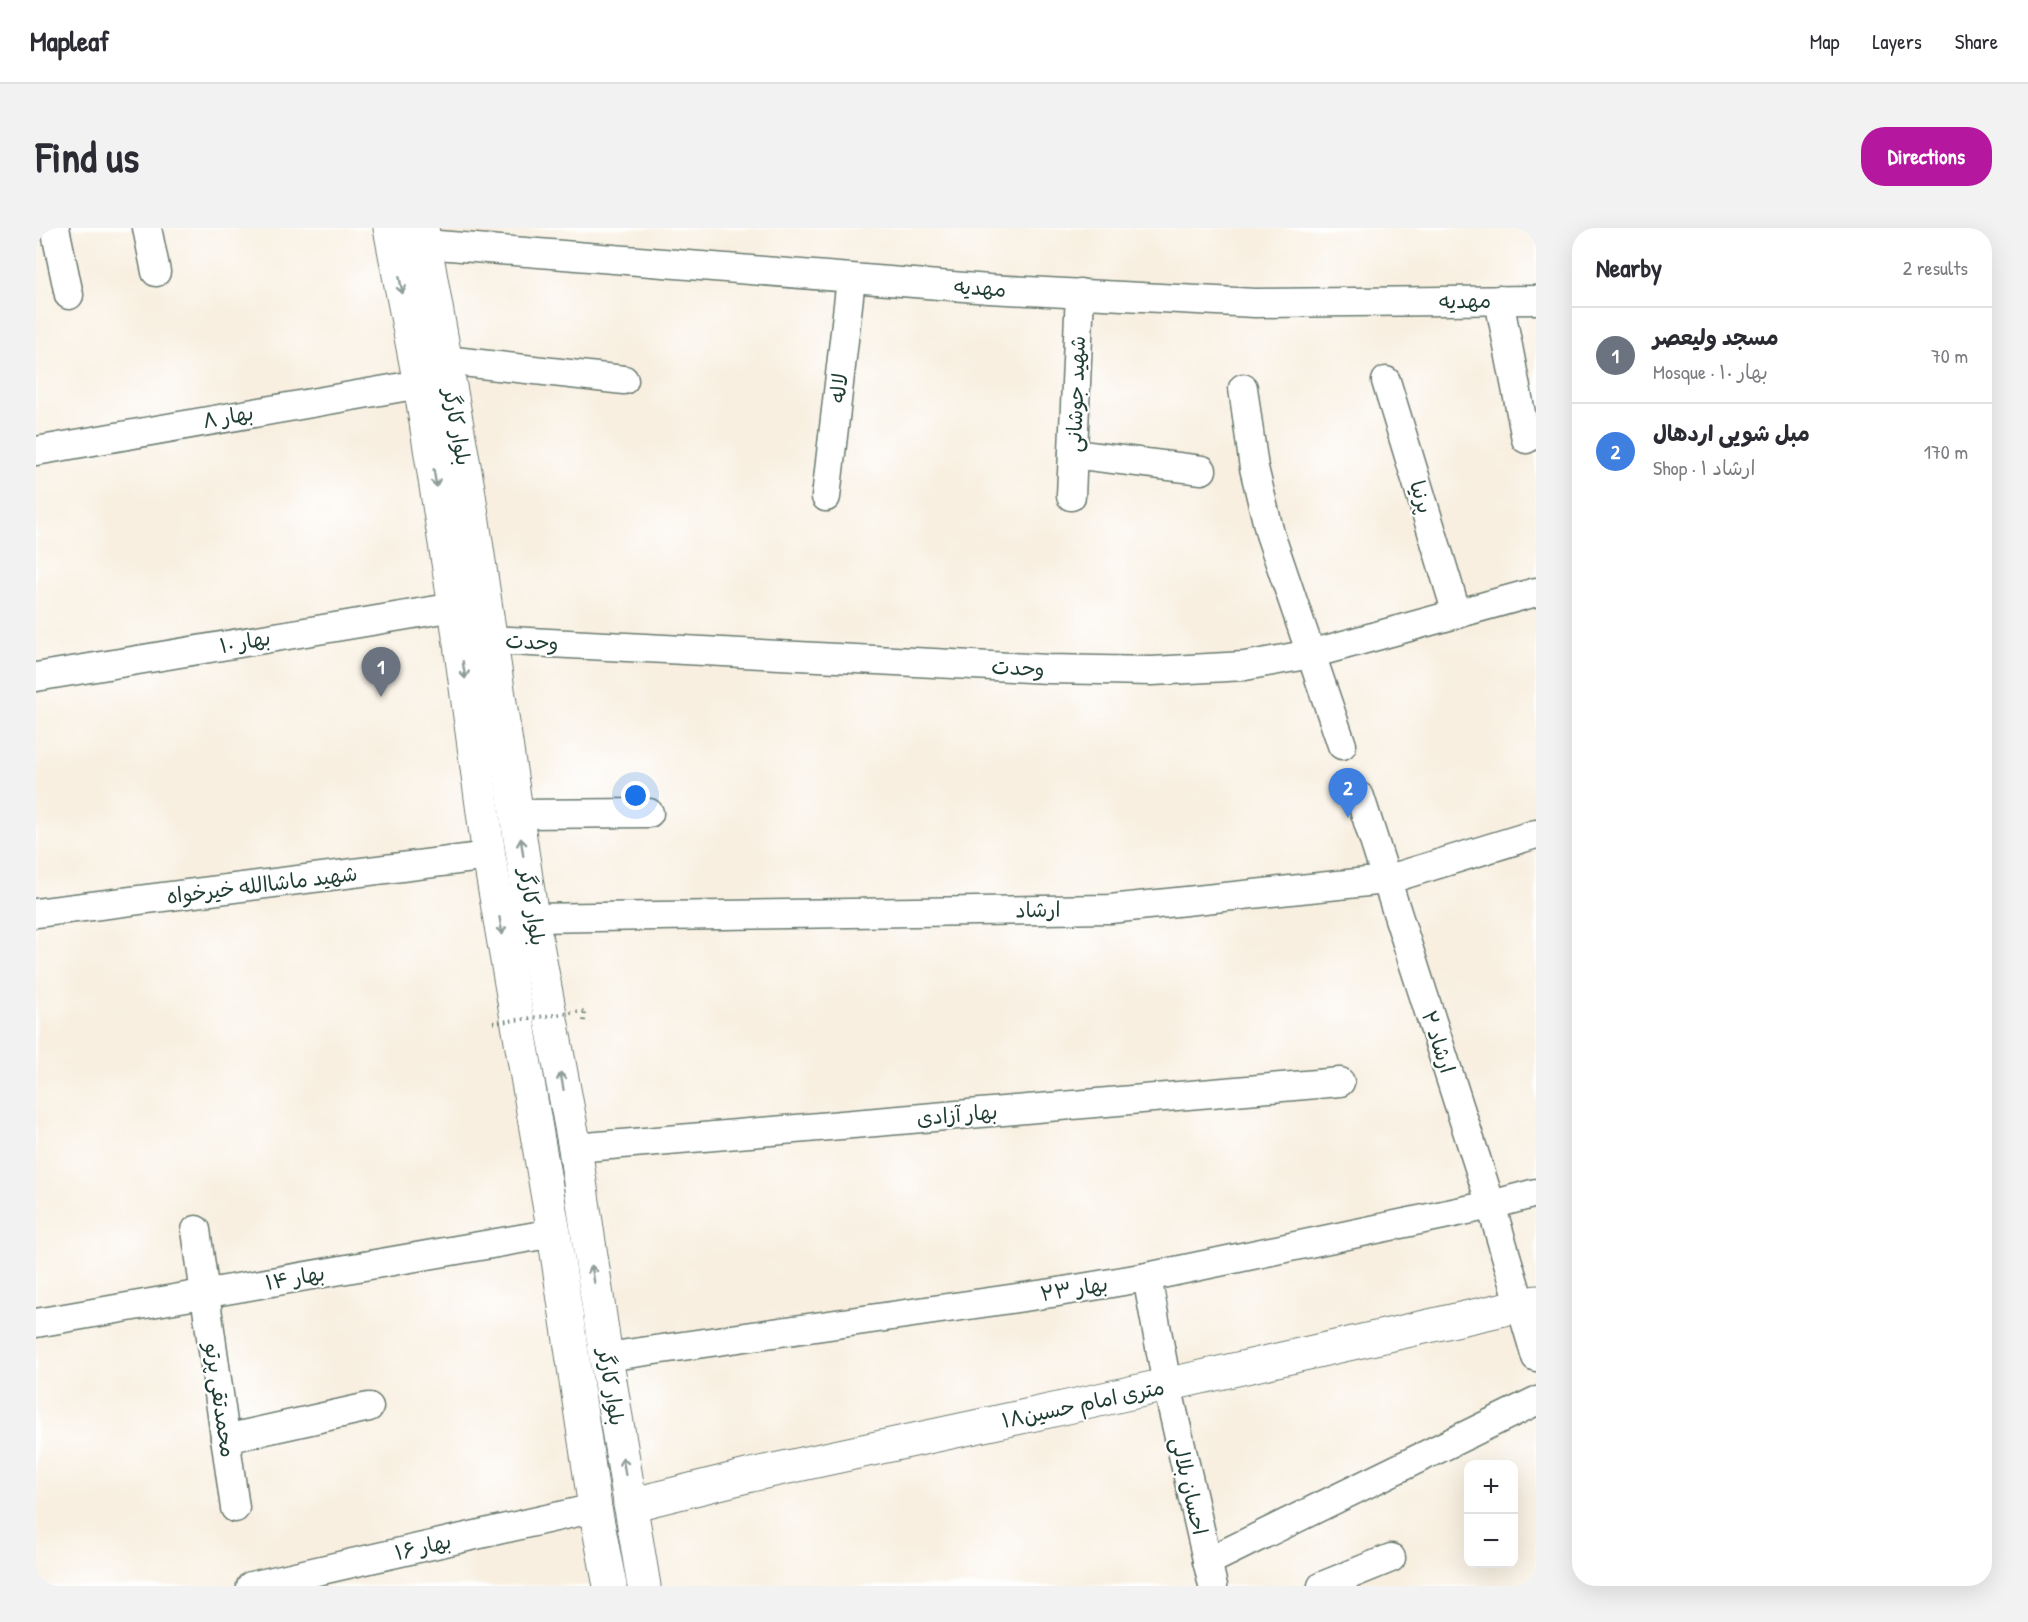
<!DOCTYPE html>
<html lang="en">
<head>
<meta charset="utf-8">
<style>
  :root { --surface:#fff; --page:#f2f2f3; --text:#2b2b33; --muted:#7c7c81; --line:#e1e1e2; --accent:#b5179e }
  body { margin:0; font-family:"Patrick Hand","Playpen Sans Arabic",sans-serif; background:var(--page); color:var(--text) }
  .controls { position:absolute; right:18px; bottom:18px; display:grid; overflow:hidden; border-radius:12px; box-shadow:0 6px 24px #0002 }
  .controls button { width:54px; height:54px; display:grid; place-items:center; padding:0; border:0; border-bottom:2px solid var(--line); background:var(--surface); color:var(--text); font:30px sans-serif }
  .you { position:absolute; left:600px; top:568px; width:21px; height:21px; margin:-15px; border:4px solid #fff; border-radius:50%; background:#1a73e8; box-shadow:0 0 0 9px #1a73e833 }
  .badge { display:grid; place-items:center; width:39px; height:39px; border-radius:50%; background:var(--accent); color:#fff; font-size:20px; font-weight:700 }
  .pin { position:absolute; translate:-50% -50px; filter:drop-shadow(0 2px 3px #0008) }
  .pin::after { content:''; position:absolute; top:32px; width:21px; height:18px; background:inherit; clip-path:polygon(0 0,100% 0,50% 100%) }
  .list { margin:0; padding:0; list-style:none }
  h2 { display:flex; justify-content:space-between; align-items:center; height:78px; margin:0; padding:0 24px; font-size:26px }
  h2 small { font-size:20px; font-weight:400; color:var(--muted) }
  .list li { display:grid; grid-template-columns:39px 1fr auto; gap:18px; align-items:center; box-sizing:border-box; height:96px; padding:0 24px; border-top:2px solid var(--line) }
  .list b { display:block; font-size:22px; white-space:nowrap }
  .list p { margin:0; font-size:20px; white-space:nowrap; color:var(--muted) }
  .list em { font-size:20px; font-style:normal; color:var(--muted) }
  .map { position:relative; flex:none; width:1500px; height:1358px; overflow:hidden; border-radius:24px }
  header { display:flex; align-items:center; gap:36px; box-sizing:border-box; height:84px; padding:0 30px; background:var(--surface); border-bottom:2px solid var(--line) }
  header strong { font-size:28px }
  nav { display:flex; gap:33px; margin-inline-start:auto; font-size:21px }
  .intro { display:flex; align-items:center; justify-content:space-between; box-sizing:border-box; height:144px; padding:0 36px }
  h1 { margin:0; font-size:42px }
  .button { padding:15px 27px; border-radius:24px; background:var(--accent); color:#fff; font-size:21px; font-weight:700 }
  main { display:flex; gap:36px; padding:0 36px }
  aside { flex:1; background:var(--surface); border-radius:24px; box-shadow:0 6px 24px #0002 }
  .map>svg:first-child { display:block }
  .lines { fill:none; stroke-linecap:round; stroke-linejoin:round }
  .street-casing { stroke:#6b7b70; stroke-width:31 }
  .secondary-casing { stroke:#6b7b70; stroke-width:35 }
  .primary-casing { stroke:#6b7b70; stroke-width:35 }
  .path { stroke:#6b7b70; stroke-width:4; stroke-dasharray:1.5 4.5; stroke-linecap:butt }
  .street { stroke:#fff; stroke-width:28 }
  .secondary { stroke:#fff; stroke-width:33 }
  .primary { stroke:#fff; stroke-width:33 }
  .path-bridge { stroke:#6b7b70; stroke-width:4; stroke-dasharray:1.5 4.5; stroke-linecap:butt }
  .oneway { stroke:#8f9e9a }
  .labels { text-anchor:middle; stroke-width:4.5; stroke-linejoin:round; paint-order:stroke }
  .street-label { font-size:21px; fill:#1f3d34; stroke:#fff }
</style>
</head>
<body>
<header>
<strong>Mapleaf</strong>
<nav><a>Map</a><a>Layers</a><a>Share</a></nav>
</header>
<div class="intro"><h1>Find us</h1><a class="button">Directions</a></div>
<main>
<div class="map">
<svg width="1500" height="1358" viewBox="0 0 1500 1358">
  <rect width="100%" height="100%" fill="#fff"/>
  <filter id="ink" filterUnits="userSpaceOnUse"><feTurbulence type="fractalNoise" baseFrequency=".0167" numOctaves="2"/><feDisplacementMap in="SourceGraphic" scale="12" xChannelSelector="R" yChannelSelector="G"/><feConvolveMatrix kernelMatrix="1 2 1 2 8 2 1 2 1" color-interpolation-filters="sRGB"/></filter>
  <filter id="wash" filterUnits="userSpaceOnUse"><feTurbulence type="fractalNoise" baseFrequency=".008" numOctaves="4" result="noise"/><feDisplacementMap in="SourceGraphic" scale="24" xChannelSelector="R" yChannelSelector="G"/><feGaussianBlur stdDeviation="1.35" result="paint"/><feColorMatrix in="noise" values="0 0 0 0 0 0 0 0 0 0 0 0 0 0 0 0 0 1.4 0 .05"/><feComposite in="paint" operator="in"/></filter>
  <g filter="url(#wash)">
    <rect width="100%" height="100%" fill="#f8efe0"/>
  </g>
  <g filter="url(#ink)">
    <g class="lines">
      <defs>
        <g id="street">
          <path d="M19,0L33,67"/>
          <path d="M111,0L120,44"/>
          <path d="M389,16L953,61L1219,75L1500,72"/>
          <path d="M1463,72L1490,211"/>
          <path d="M409,132L588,152"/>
          <path d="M1350,153L1421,386"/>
          <path d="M1207,160L1218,240L1234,306L1306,517"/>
          <path d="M0,223L384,156"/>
          <path d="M1037,226L1166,242"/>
          <path d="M1035,268L1044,65"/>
          <path d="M790,269L815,51"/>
          <path d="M454,412L1012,441L1116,443L1209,438L1275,426L1500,364"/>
          <path d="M0,449L419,379"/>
          <path d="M1324,569L1455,977L1500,1129"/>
          <path d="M482,586L613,585"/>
          <path d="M0,685L453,628"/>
          <path d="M496,690L1074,681L1350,652L1500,606"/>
          <path d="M539,920L1304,854"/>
          <path d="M160,1002L199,1280"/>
          <path d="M1111,1049L1131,1157L1177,1358"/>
          <path d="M0,1095L518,1005"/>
          <path d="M570,1129L1016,1065L1111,1049L1455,977L1500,965"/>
          <path d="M189,1211L333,1179"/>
          <path d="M1171,1334L1500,1173"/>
          <path d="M215,1358L559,1280"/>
          <path d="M1286,1358L1355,1330"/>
        </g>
        <path id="secondary" d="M594,1277L715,1247L1036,1178L1500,1074"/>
        <g id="primary">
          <path d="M354,0L384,156L419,379L453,628L518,1005L559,1280L574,1358"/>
          <path d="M386,0L432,260L496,690L539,920L570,1129L608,1358"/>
        </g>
      </defs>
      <use href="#street" class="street-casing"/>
      <use href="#secondary" class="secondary-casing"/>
      <use href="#primary" class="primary-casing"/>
      <path class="path" d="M548,793L549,783"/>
      <use href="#street" class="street"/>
      <use href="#secondary" class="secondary"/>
      <use href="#primary" class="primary"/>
      <path class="path-bridge" d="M457,795L549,783"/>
    </g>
    <defs><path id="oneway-shaft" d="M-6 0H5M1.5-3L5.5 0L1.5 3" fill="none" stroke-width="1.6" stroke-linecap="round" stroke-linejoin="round" transform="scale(1.5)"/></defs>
    <g class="oneway">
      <use href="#oneway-shaft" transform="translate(365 57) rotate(79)"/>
      <use href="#oneway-shaft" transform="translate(399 250) rotate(81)"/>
      <use href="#oneway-shaft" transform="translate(428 442) rotate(82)"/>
      <use href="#oneway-shaft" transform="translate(486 619) rotate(-98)"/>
      <use href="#oneway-shaft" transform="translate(465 698) rotate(80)"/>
      <use href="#oneway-shaft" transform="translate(526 853) rotate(-100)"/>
      <use href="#oneway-shaft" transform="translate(557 1046) rotate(-99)"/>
      <use href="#oneway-shaft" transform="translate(588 1238) rotate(-99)"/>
    </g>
  </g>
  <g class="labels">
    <g class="street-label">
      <text transform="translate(944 60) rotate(4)" y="7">مهدیه</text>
      <text transform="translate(1429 73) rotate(-1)" y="7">مهدیه</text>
      <text transform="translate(803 160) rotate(-84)" y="7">لاله</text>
      <text transform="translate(1040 166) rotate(-88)" y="7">شهید جوشانی</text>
      <text transform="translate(192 189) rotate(-10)" y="7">بهار ۸</text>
      <text transform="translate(421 199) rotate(80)" y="7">بلوار کارگر</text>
      <text transform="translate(1385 269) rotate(73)" y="7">پرنیا</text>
      <text transform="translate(209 414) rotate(-10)" y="7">بهار ۱۰</text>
      <text transform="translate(496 414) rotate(3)" y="7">وحدت</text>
      <text transform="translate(982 440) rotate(3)" y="7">وحدت</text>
      <text transform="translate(226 657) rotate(-7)" y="7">شهید ماشاالله خیرخواه</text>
      <text transform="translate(496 679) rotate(81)" y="7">بلوار کارگر</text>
      <text transform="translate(1002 682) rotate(-1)" y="7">ارشاد</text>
      <text transform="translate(1402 814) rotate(72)" y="7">ارشاد ۲</text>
      <text transform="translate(921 887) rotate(-5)" y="7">بهار آزادی</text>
      <text transform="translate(259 1050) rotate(-10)" y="7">بهار ۱۴</text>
      <text transform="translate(1038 1061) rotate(-9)" y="7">بهار ۲۳</text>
      <text transform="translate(575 1159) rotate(81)" y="7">بلوار کارگر</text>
      <text transform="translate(184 1172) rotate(82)" y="7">محمدتقی پرتو</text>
      <text transform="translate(1047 1176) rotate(-12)" y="7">۱۸متری امام حسین</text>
      <text transform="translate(1153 1258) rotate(77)" y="7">احسان بلالی</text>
      <text transform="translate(387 1319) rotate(-13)" y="7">بهار ۱۶</text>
    </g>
  </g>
</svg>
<div class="controls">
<button>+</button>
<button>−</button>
</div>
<div class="you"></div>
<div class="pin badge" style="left:345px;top:469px;background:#6b7280">1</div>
<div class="pin badge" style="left:1312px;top:590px;background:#3f7fe0">2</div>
</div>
<aside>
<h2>Nearby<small>2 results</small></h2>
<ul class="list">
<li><span class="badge" style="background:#6b7280">1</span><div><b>مسجد ولیعصر</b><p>Mosque · بهار ۱۰</p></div><em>70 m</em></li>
<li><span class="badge" style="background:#3f7fe0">2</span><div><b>مبل شویی اردهال</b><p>Shop · ارشاد ۱</p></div><em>170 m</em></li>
</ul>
</aside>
</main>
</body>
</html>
